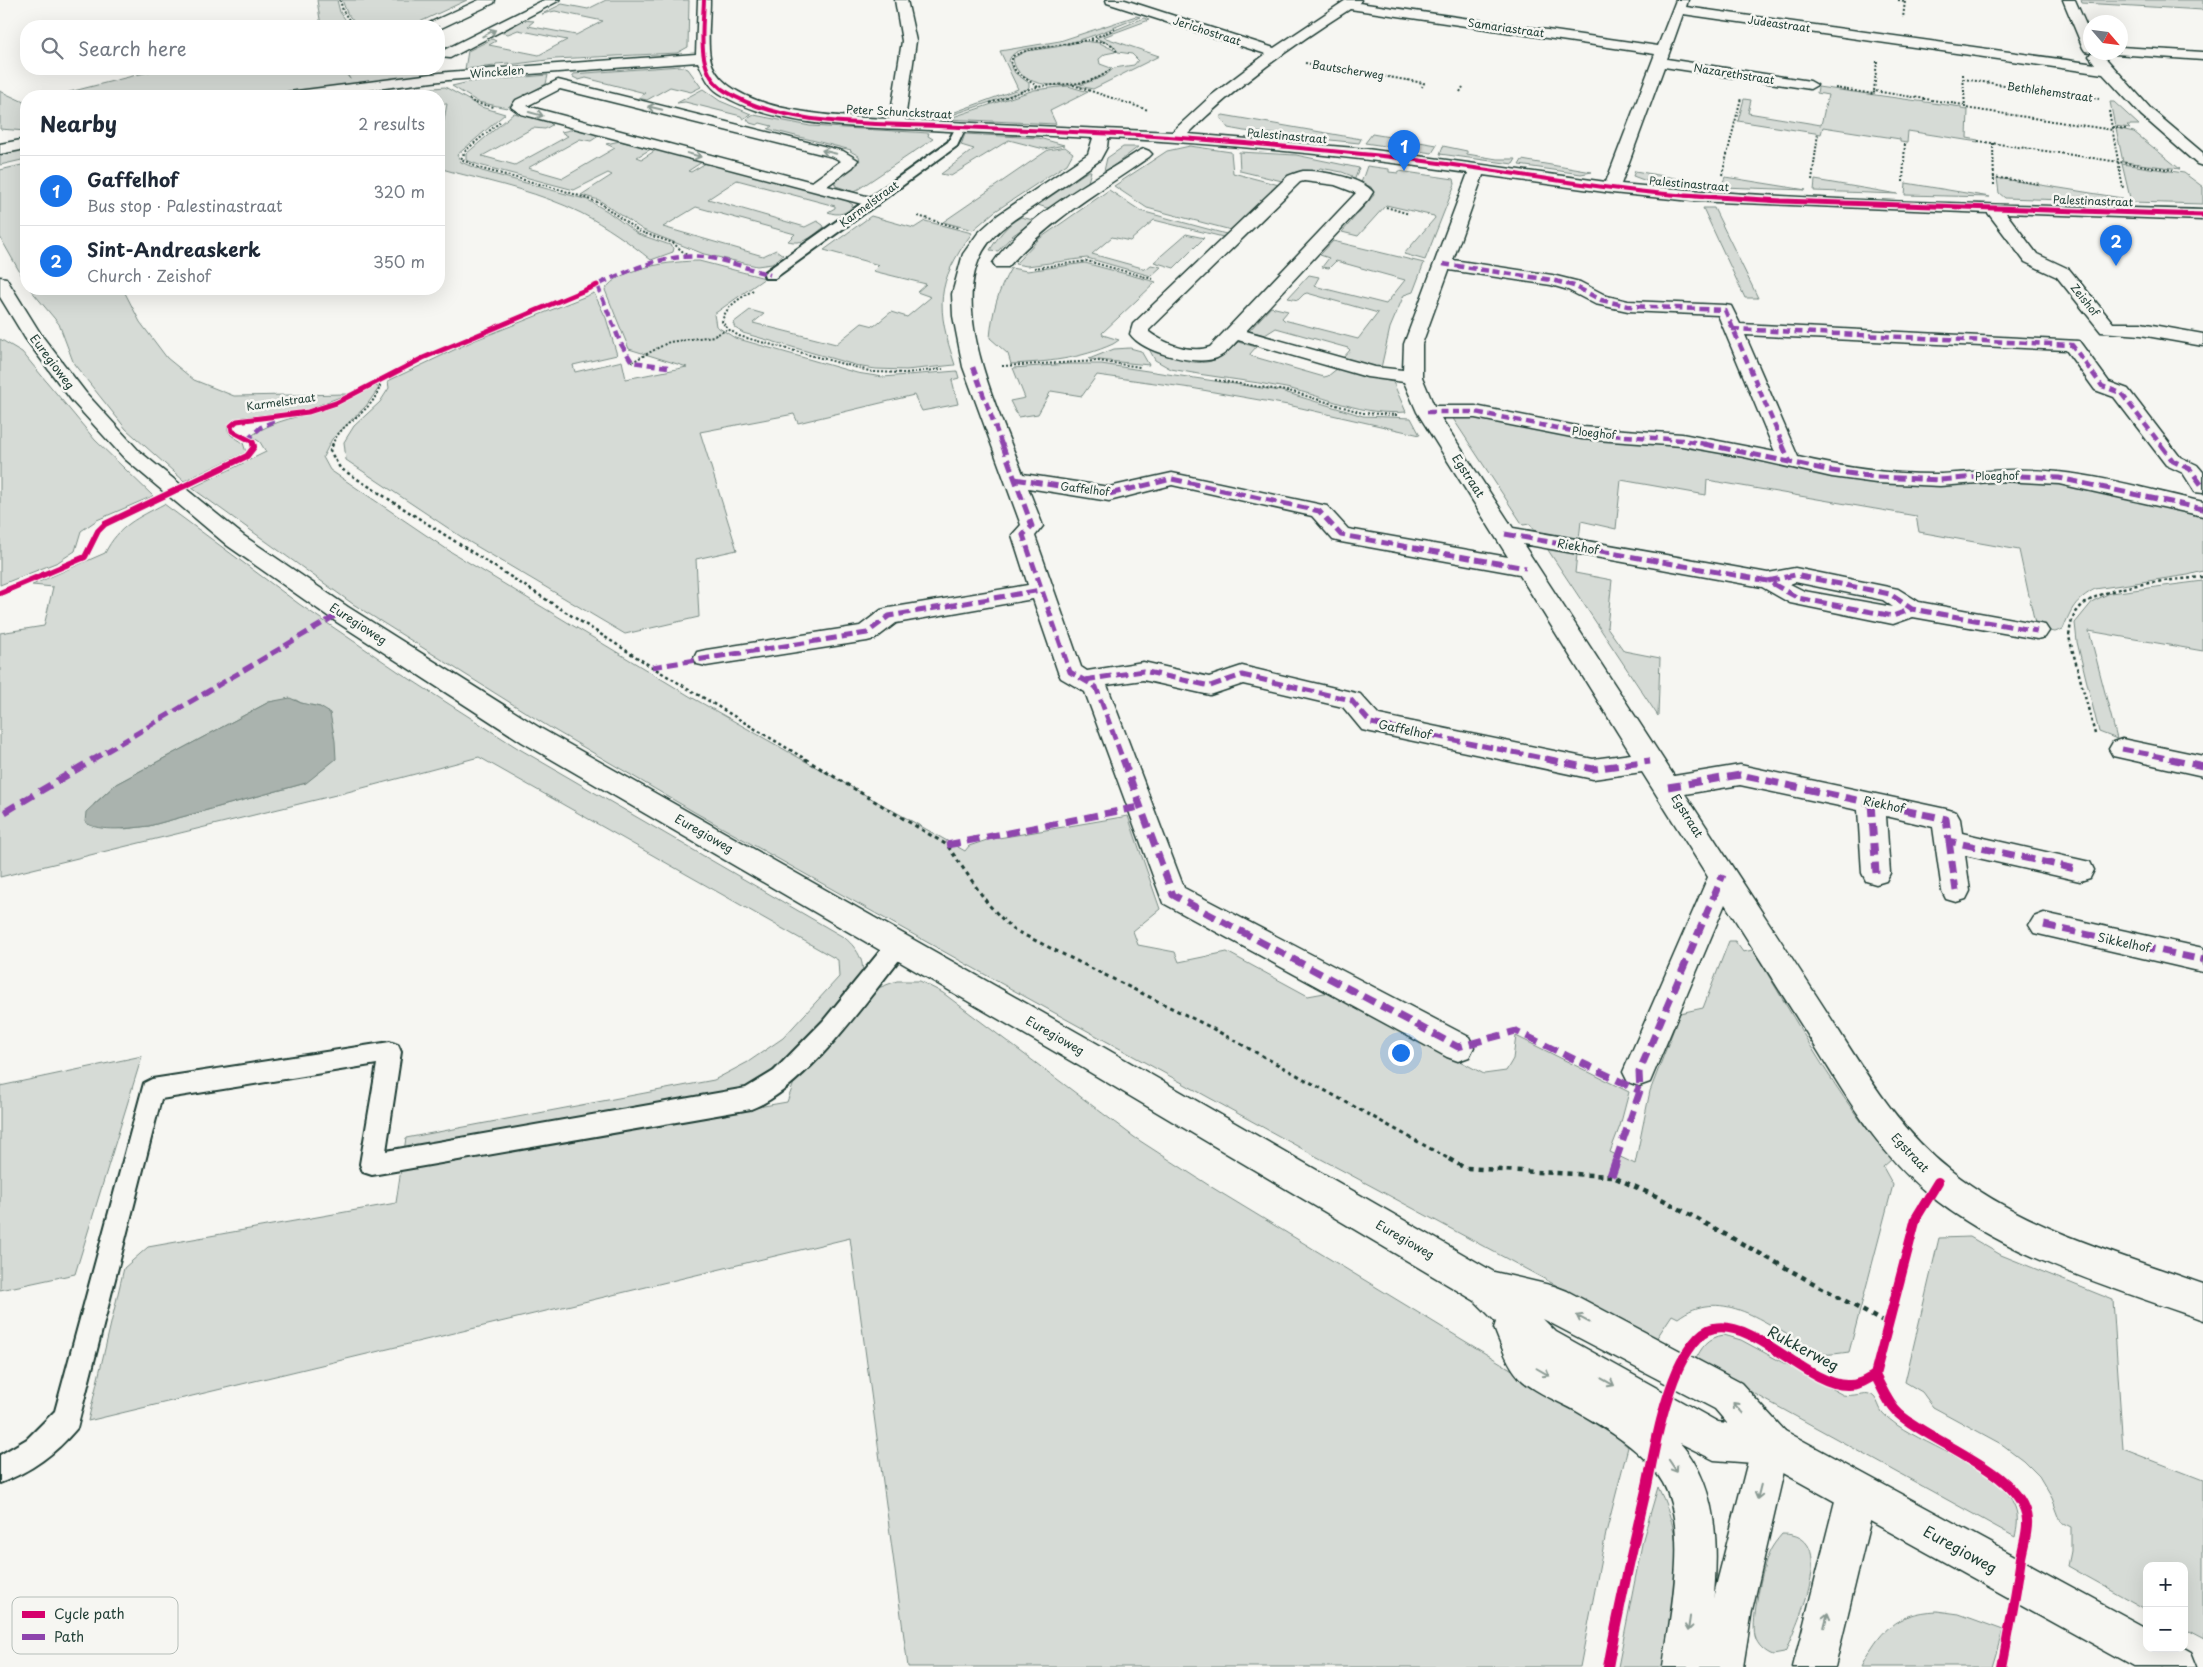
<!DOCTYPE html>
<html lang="en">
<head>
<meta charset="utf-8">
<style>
  :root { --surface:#fff; --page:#f6f6f7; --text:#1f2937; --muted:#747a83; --line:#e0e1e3; --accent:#1a73e8 }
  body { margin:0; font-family:"Playpen Sans",sans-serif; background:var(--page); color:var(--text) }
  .controls { position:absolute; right:15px; bottom:15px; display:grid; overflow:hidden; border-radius:10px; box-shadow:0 5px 20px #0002 }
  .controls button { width:45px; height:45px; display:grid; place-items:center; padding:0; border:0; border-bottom:1px solid var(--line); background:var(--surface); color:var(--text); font:25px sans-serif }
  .compass { position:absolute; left:2083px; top:15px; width:45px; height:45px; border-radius:50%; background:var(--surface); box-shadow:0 5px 20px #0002; rotate:118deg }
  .you { position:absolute; left:1400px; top:1052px; width:18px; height:18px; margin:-12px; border:4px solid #fff; border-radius:50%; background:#1a73e8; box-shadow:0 0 0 8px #1a73e833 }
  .badge { display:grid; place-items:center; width:32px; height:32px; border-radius:50%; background:var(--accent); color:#fff; font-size:16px; font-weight:700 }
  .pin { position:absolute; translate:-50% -41px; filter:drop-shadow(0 1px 2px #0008) }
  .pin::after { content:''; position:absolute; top:26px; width:18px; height:15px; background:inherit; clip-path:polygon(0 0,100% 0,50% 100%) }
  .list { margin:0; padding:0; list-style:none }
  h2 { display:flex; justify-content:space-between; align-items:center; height:65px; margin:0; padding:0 20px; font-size:21px }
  h2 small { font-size:16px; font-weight:400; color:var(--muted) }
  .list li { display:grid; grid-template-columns:32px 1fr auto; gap:15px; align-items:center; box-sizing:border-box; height:70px; padding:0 20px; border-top:1px solid var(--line) }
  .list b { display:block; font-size:19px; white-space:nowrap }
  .list p { margin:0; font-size:16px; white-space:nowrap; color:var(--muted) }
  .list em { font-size:16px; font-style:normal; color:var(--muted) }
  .icon { flex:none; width:28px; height:28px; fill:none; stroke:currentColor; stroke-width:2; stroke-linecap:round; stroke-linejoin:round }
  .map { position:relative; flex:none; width:2203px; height:1667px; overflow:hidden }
  .search { position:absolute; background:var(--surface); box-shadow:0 5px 20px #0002; left:20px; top:20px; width:425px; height:55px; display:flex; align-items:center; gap:12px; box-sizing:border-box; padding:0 18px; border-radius:20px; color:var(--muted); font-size:19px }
  .panel { position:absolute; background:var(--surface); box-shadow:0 5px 20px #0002; left:20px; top:90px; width:425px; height:205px; border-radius:20px }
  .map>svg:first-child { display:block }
  .green { fill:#d6dbd6; stroke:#7a8c85; fill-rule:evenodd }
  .water { fill:#aab3ae; stroke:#72847d }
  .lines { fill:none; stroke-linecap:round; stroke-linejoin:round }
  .service-casing { stroke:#1f3d34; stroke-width:4 }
  .minor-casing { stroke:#1f3d34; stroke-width:3 }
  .tertiary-casing { stroke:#1f3d34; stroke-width:3 }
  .primary-casing { stroke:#1f3d34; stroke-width:3 }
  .path-far3 { stroke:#1f3d34; stroke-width:2; stroke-dasharray:2 2; stroke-linecap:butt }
  .path-far2 { stroke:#1f3d34; stroke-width:2.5; stroke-dasharray:3 3; stroke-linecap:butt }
  .path-far1 { stroke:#1f3d34; stroke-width:3; stroke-dasharray:4 4; stroke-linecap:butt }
  .path { stroke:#1f3d34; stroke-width:4.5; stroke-dasharray:5 5; stroke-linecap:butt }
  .service { fill:#f6f6f2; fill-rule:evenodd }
  .minor { fill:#f6f6f2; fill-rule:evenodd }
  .tertiary { fill:#f6f6f2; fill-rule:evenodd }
  .primary { fill:#f6f6f2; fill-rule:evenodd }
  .quiet-far3 { stroke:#8e44ad; stroke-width:4.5; stroke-dasharray:8 4.5; stroke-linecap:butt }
  .quiet-far2 { stroke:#8e44ad; stroke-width:5; stroke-dasharray:11 5; stroke-linecap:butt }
  .quiet-far1 { stroke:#8e44ad; stroke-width:7; stroke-dasharray:13 7; stroke-linecap:butt }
  .quiet { stroke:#8e44ad; stroke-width:9; stroke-dasharray:17 9; stroke-linecap:butt }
  .cycleway-far3-casing { stroke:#f6f6f2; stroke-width:5.5 }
  .cycleway-far2-casing { stroke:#f6f6f2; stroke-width:7 }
  .cycleway-far1-casing { stroke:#f6f6f2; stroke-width:9 }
  .cycleway-casing { stroke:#f6f6f2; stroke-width:13 }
  .cycleway-far3 { stroke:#d6006c; stroke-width:4 }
  .cycleway-far2 { stroke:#d6006c; stroke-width:5 }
  .cycleway-far1 { stroke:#d6006c; stroke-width:6 }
  .cycleway { stroke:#d6006c; stroke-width:10 }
  .oneway { stroke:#8a9a93 }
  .labels { text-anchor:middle; stroke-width:5; stroke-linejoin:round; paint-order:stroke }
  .far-street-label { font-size:11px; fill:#1f3d34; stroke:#f6f6f2 }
  .street-label { font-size:12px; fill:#1f3d34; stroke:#f6f6f2 }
  .near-street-label { font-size:15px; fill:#1f3d34; stroke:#f6f6f2 }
  .key { fill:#f6f6f2; stroke:#b6beb9; stroke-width:1 }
  .key-label { font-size:14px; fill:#1f3d34 }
</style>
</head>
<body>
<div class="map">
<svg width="2203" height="1667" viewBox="0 0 2203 1667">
  <rect width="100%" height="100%" fill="#f6f6f2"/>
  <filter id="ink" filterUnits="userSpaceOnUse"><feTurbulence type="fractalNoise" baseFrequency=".02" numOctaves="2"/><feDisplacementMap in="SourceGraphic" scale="10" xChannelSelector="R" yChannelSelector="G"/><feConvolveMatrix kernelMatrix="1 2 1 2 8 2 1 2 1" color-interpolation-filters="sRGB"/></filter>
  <g filter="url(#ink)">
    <g class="green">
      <path d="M317,0H337L340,12L350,26H321Z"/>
      <path d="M342,0H467L411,26H357L347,13Z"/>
      <path d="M606,0H689L688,47L677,53L555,59L508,65L509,63L496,64L495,66L465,69L468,51L492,39L496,41L489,45L539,55L567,40L518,30L508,34L499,32L523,20L534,21L528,26L576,35L603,21L555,11L542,14L562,4L588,9Z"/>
      <path d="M2081,0H2203V10L2082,3Z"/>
      <path d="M1136,16L1140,17C1112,28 1084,41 1055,46C1042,49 1013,45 1009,61L1015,73L1029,83V87L1026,90L940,119L926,118L919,114L944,116L1018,89L1000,51L1060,41Z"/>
      <path d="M1144,18L1149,20L1103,37L1159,56L1093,89L1078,86L1105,76L1114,68L1134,65L1138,60L1132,54L1118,52L1114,46L1096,38Z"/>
      <path d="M1083,41L1100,43L1114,50L1115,52L1105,54L1099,59L1100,64L1111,68C1093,91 1016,95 1013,58L1026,51L1056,47Z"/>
      <path d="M680,66L688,69L701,87L691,92L670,87L647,100L638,98L645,93L586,78L579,80L573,77V74Z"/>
      <path d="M160,69H342L350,79L344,69H434L433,74L260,96H54Z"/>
      <path d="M548,75L546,84L515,101L507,108L478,102L452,86L469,82Z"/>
      <path d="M1068,86L1088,92L1050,111L1056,124L947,119L1034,90Z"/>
      <path d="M445,87L481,107L505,114L457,155L461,162L482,171L588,200L607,211L638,234L670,245L674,248L673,252L651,260C629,242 606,226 581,213C541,193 496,183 453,172L442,169L439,171V146L447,104H439V96H432V92L396,96H347Z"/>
      <path d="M1818,87L1961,107V109L1968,110L1967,138L1978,140V142L1908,131L1907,143L1900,142V139L1823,127L1821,134L1738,121L1744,99L1751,100L1748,113L1821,125L1828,95L1817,93Z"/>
      <path d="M703,89L720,101L751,114L743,119L741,116L685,102L677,103Z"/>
      <path d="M0,91L26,103V131L0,129Z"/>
      <path d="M2110,102H2114L2139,125H2127L2130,128L2115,126Z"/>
      <path d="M514,113L549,122L552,125L545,129L533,128L482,156L515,165L568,136L561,132L575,129L595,134L597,137L591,141L580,139L528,168L563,178L615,148L606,144L620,141L651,149L637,157L642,159L656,150L702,162L688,171L691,172L706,163L846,200L853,205C848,214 837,216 828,212L835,208V206L737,180L708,199L805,227L817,221L823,225L824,227C812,237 803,245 788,241L795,234L696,207L663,227L763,256L776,250L783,255L772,264L757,266L704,254L643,230L599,200L581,195L612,175L608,173L574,190L479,165L466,160V154Z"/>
      <path d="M754,115L810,126L929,133L928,136L933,139L854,192L836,186L834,182L837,179L858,164L860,162L859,156L850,151L851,150L768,129L772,126L760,123L757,125L750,123L747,119Z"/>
      <path d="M1223,115L1361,139L1359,143L1244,131L1228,128L1220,117Z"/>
      <path d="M2116,128L2134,132L2180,169L2123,162Z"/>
      <path d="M965,134L1039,138L1064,145L1044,149L1009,140L951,176L941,174L974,149L961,145Z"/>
      <path d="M1372,134L1437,145L1432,153L1365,143Z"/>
      <path d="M26,146V159L0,165V153Z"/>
      <path d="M1190,146L1231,152L1233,173L1279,185L1231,230L1147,208L1114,186L1167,151Z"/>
      <path d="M1443,146L1467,151V154L1497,159H1516L1513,164L1440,154Z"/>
      <path d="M1065,147L1073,153L1067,164L994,212L973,230L943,222L1048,150Z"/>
      <path d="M1123,147H1138L1107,171H1104L1107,158Z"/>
      <path d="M1239,152L1296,155L1359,168L1354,181L1349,180L1352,176L1342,172L1320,168L1316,172H1297L1282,181L1240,171Z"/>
      <path d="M1522,160L1592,172L1581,174L1519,165Z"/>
      <path d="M26,164V283L0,237V170Z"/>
      <path d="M2122,164L2184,173L2203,187V204L2131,202Z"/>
      <path d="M1367,166L1389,169V172L1398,173L1399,171L1454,179L1455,184L1425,260L1404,254L1435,218L1434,216L1386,205L1358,236L1342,232L1374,195L1371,187L1361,183Z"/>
      <path d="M1088,171H1091L1088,182L1053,207L1047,208L1038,205Z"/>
      <path d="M1635,171L1715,185L1714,187L1649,182L1633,176Z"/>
      <path d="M1725,177L1806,190L1721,187Z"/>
      <path d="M1997,178L2122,198V202L2005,198L1999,193Z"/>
      <path d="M1815,180L1898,194L1814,191Z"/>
      <path d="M1906,183L1990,197L1905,195Z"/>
      <path d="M1109,190L1141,211L1226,234L1223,237L1154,220L1130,241L1112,237L1092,254L1146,269L1151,265L1161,267L1151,276L1087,258L1027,266L1015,264L1039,239Z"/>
      <path d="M1703,208H1714L1758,298H1745Z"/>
      <path d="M871,216L914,228L925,221L972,233C935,284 936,307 955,365L906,370L876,369L862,367L743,333L735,328L733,323L750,310L764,314L753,323L836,344L862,323L874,326L891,312L907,317L931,297L917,292L926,284L873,271L879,265L824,250Z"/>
      <path d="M1021,217L1033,220V221L1012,236L998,251L990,250C998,237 1007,224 1021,217Z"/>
      <path d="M1186,234L1204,238L1174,268L1154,262Z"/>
      <path d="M1333,241L1424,263L1413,292L1404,295L1390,328L1381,368L1343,358L1350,350L1348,348L1276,328L1265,335L1249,331L1271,307L1288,311L1282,318L1284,320L1358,339L1378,313L1307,293L1304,294L1298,300L1288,298L1309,275L1319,277L1314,286L1386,304L1405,280L1336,261L1329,268L1322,267L1329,258L1320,255Z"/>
      <path d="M699,261L765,278L714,314L716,326L735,338L857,373L883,377L957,371L959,378L952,380L958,404L922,411L914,395L798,423L794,414L700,432L737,550L696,559L699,617L625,634L466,540L346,460L344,442L354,426L380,402L389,388L388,381L473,341L594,293L606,318L617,355L573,365L575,372L622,361L626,379L687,367L629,349L605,290C618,267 675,261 699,261Z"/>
      <path d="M1085,263L1156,282L1102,333L1103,335L1119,340L1113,344C1080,359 1047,362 1011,364L1008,354L990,338C992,313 998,290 1011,268L1027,271Z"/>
      <path d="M30,289H123L140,322L167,358L194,380L234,396L348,394L306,410L243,417L228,425C226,436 236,437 243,443L246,452L184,481L126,429L74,364L59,324Z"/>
      <path d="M0,339L22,352L95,440L153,496L97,520L81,531L75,551L58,562L0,585Z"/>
      <path d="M1238,342L1256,347L1250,354L1251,356L1324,377L1328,376L1338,368L1393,382L1406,412C1361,416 1329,397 1286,388C1248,380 1209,377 1171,369L1155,360L1149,349C1188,360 1207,376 1238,342Z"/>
      <path d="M1130,348L1141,351L1149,365L1089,359L1114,349Z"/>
      <path d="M1068,364H1101L1281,391L1363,416L1411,418L1420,435L1288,405L1191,388L1097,375L1082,396L1051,391L1038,414L1018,417L1010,401L1025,398L1013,368Z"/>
      <path d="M375,385L379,388L366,406L332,439L323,457L330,470L448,550L691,697L965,851L969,846L987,840L1128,816L1160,909L1133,931L1138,945L1175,952L1179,962L1227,952L1308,996L1330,992L1484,1074L1506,1071L1513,1059L1516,1036L1629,1092L1620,1126L1610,1152L1635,1164L1650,1091L1680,1013L1703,1008L1729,941H1735L1743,952L1753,950C1797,1021 1836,1097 1892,1159L1883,1167L1893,1185L1849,1352C1841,1353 1830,1355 1822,1354C1814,1352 1805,1345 1798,1341C1761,1320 1719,1287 1678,1318L1672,1315L1656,1339L1308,1152L993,979L696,813L549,727L353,604L192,488L266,452L260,442L251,436C275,419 301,417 329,408C345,402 360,393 375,385Z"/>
      <path d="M1450,414L1954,482L2044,480L2203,511V571L2188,575L2095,589C2075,600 2071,609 2063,629L2055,632L2036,628L2019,550L1919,532L1916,516L1707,480L1706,495L1621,480L1616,529L1581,521L1579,540L1535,531L1530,524L1523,525Z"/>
      <path d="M164,504L299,604L399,672L516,747L845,938C858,949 869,966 858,983L804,1041L755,1086L404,1151L406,1138L714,1080L748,1062L783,1038L839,977L838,960L479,757L340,794L0,877V633L44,626L53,587L32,585L105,553C119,525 138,518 164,504ZM296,700L301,703L320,707L306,783L149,826L124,829L89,825L94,804L116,784L269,702Z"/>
      <path d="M1546,547L1577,554L1575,573L1612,580L1607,627L1624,651L1660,658L1658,716Z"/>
      <path d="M2203,581V651L2089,631L2117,739L2099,732L2077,642L2075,623L2093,601L2110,593Z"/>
      <path d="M897,981H920L943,993L1134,1137L1213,1188L1603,1425L1628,1447L1606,1533L1580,1667H908L850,1238L88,1421L124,1268L148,1247L396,1203L401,1169L787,1102L795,1080L873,993L878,988Z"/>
      <path d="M142,1056L75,1274L0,1290V1086Z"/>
      <path d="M1970,1237L2001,1255L2113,1300L2123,1449L2203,1480V1640L2184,1630V1566H2147V1610L2068,1566L2071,1551V1527L2061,1522L2052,1498L2039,1476L2023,1460L2003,1445L1933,1407L1922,1392L1905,1382L1939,1238Z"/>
      <path d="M1724,1335L1741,1340L1843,1395C1852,1397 1865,1392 1869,1394C1877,1396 1878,1406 1882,1412C1886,1417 1892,1421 1897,1425C1928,1447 2002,1470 2015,1507C2019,1517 2017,1527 2015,1537L1695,1361C1701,1348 1708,1337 1724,1335Z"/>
      <path d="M1658,1487C1690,1550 1676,1601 1665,1667H1618L1643,1539Z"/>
      <path d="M1782,1534C1842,1533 1796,1624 1786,1651L1784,1653L1773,1655C1765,1652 1757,1645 1755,1636C1751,1620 1762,1569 1769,1553C1772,1546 1777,1540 1782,1534Z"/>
      <path d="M1937,1611L1959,1614L2003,1630L1992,1667H1861C1880,1632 1894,1613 1937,1611Z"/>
    </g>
    <path class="water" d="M290,698L301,703L320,707L330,713L335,741L336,759L306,783L149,826C133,828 98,833 85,822L86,812L116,784L269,702Z"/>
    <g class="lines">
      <defs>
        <g id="service">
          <path d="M961,124L966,127L957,146L775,278H765L764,275L765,272L948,142L956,127Z"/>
          <path d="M898,936L906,939L909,945L906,951C868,998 807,1088 751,1109L372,1175L363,1172L360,1164L377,1064L161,1099L77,1428C55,1454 32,1471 0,1483V1455L27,1439L55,1411L144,1083L152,1079L390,1042L398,1045L401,1052L386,1151L746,1088L774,1071L823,1021L890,939Z"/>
        </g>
        <g id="minor">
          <path d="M479,0H495L494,3L439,29V26H427L429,23Z"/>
          <path d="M544,0H560L450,58L439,57V49L444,50Z"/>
          <path d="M698,0H710C710,17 707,41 710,57C720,114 845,117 890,119L902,41L895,0H907L916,41L905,120L1172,132L1212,95L1266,54L1107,3L1106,0H1125L1274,48L1346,0H1361L1359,3L1658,46L1676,0H1688L1686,7L2095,64L2089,56L2091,53H2101L2151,109L2203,153V166L2197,164L2141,115L2103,74L1683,14L1667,59L1810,81L1817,85L1810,89L1664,67L1621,184C1814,203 2009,204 2203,210V220L2006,213L2037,254L2069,269L2113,323H2141L2203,334V346L2141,335L2101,332L2057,277L2025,262L1988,213L1692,201L1612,193L1483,175L1453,260L1552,275L1580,282L1607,296L1628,301L1725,305L1731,306L1740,324L2079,341L2109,382L2128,389L2180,457L2197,465L2203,472V493L2195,492L2183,473L2166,465L2114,397L2095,390L2066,350L1745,335L1798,457C1845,468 1893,475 1941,474C1981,472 2018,467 2058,472C2107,477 2155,491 2203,502V516L2059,484L2003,481L1940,486L1876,483L1832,477L1744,457L1682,446L1582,439L1475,418H1441L1513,528L1768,573L1795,568L1898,589L1919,602L2045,625L2049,631L2045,637L2037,639L1913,617L1893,624L1790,603L1762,587L1523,544L1674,776L1740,765L1946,809L1956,812L1960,819L1962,833L2090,862L2094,870L2090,878L2080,881L1965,855L1970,891L1966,899L1956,902L1946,899L1942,891L1933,827L1886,816L1890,873L1886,881L1876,884L1866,881L1862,873L1858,810L1740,785L1685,794C1731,865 1777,935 1823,1006C1860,1063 1895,1127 1950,1170C2023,1228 2116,1253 2203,1284V1320C2109,1286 2004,1257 1926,1192C1880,1154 1849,1101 1818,1051C1787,1002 1756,953 1725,904L1650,1082L1639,1086L1628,1082L1623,1072L1708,877L1642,772L1593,779L1371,732L1362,730L1343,707L1243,684L1210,695L1143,680L1107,685L1184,888L1469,1037L1474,1047L1469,1057L1458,1061L1447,1057L1163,903L1085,692L1061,678L1058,672L1033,599L896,623L875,639L867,641L706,666L697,664L694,658L697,652L706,650L860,626L881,610L889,608L1028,585L1012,535L1021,525L963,367L953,316L952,294L963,254L978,233L998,215L1088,154L1093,138C1038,135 984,133 930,130C866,127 775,129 719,93C708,86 704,74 698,62L448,80L321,96H282L284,93L289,92L448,72L696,54ZM1350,9L1655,54L1606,182L1367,149L1188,134C1237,85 1292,46 1350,9ZM1108,138C1228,144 1349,156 1468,173L1404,344L1403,370L1375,367L1246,331L1368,200L1373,192C1363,178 1320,170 1303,171C1298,172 1293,174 1288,176L1133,324L1130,334C1143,353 1196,366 1217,358C1226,354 1231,347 1238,340L1367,377L1404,382L1417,412L1508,557L1348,529L1327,506L1172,473L1109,487L1023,474C1000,413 943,301 989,242C1001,227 1018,217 1034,206C1056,191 1078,176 1100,160L1107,147ZM1304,181L1335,185L1356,193L1210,347C1191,354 1165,344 1149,332V330L1300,182ZM1449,270L1551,285L1568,290L1595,304L1628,311L1718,315L1775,452L1682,434L1582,427L1475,406H1434L1422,377V344ZM1172,485L1312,516L1333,540L1341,542L1519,574L1631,754L1593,759L1379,715L1360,694L1242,666L1209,677L1143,662L1087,671L1081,667L1035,536L1043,526L1028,488L1109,501ZM1795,582L1883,600L1893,607L1804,591L1790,584Z"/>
          <path d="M2063,0H2075L2090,34V52L2085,51L2083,48Z"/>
          <path d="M2120,47L2203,52V60L2115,54L2114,52H2120Z"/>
          <path d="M558,80L843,151L858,160L853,167L827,186L878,199L880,202L878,205H866L521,114L511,107L516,100ZM560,89L833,157L841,161L812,182L527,106Z"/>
          <path d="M26,139V149L0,154V144Z"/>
          <path d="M1144,149L1149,151L1152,154L1149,157C1100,191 1048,221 1008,267H996L993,263C1026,215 1091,182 1139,151Z"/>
          <path d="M2122,739L2203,756V776L2113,756L2109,749L2113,742Z"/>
          <path d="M2044,913L2203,948V972L2034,933L2029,925L2034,917Z"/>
        </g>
        <g id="tertiary">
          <path d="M1771,1426L1785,1431L1790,1445L1752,1610L1743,1667H1701L1710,1610L1752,1445L1757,1431Z"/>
          <path d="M1857,1473L1871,1479L1877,1493L1835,1667H1793L1837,1493L1843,1479Z"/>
        </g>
        <path id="primary" d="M0,277L6,278L42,336L86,393L139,451L244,536L348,607L540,728L1103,1047L1494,1272L1554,1286L1567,1291L1741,1383L1785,1431L2147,1628V1648H2184L2191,1652L2197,1667H2134L1767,1464L1714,1460L1680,1443C1733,1503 1714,1595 1705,1667H1663C1670,1616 1689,1530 1663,1483C1645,1451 1607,1429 1576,1411C1560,1402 1537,1393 1523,1381C1509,1369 1501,1345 1494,1328L1496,1322L1475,1301L1081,1067L522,742L332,619L228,546L125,459L72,401L25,338L0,297ZM1543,1319L1715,1409L1727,1423L1718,1422L1556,1332Z"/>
      </defs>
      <use href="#service" class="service-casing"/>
      <use href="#minor" class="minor-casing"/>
      <use href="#tertiary" class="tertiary-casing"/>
      <use href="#primary" class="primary-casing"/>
      <g class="path-far3">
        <path d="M340,0L343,11L353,26"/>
        <path d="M1898,0L1905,1L1903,18"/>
        <path d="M1091,39L1117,28"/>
        <path d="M1877,61L1874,91L1964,105"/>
        <path d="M1305,63L1424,83L1422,87"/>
        <path d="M1963,74L1965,108L2113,130"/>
        <path d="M1963,79L2099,99"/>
        <path d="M1073,85L1148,110"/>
        <path d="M1038,87L1016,72L1011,62L1013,56L1028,50L1088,40L1105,42L1112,45L1117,52"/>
        <path d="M1835,88L1874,94V91"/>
        <path d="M1460,92L1463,87"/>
        <path d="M469,99L475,103L494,107"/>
        <path d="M990,103C1006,98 1022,90 1038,87C1065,82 1091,88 1112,68"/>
        <path d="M2109,111L2123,188"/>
        <path d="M500,122L466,150L461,159L479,168L562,190L600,203L638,231L673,243L689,257"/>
        <path d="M2112,127L2126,129"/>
        <path d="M1978,141L2173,170"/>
        <path d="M1993,143L1994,185"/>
        <path d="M1722,175L1741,98"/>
        <path d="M1993,177L2040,184"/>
        <path d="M1812,180L1818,133"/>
        <path d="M1903,182L1905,142"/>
        <path d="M1386,207L1409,214"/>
        <path d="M918,216L959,228"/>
        <path d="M1034,268L1087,261L1153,279"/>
        <path d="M753,290C740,299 725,306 722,322L728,329L739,336L873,372L906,373L943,369"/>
        <path d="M632,362L669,342L714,336L728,329"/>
        <path d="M1002,366L1098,361L1140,367"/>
        <path d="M1215,380L1293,392L1363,413L1397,415"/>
        <path d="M332,445C342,420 373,413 380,386L377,381"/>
      </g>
      <g class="path-far2">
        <path d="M333,444L330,451L340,468L652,667L807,760"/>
        <path d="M2095,734L2069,637C2070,628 2071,619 2077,611C2095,585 2173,580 2203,577"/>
      </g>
      <path class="path-far1" d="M805,759L947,845L988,904L1012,929L1208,1026L1451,1160"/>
      <path class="path" d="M1449,1159L1465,1168L1611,1176L1658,1197L1887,1324"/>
      <use href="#service" class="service"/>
      <use href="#minor" class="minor"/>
      <use href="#tertiary" class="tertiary"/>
      <use href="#primary" class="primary"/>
      <g class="quiet-far3">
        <path d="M1443,264L1552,280L1574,286L1601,300L1628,306L1725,310L1783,445"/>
        <path d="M1732,329L2072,345L2102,386L2121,393L2161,445"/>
        <path d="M668,367L632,362L621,344L597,285C632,269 671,251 711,258C731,262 750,269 770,275"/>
        <path d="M973,367L1002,445"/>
        <path d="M1427,412H1475L1582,433L1682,440L1711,445"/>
        <path d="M247,440L261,427L275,421"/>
      </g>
      <g class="quiet-far2">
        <path d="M1002,444L1032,526L1023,535L1070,672L1096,687L1123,760"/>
        <path d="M1704,444L1832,471L1876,477L1940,480L2003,475L2059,478L2203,509"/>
        <path d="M1782,444L1790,462"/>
        <path d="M2160,444L2173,461L2190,469L2203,487"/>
        <path d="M1015,479L1109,494L1172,479L1319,511L1341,535L1526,568"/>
        <path d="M1505,534L1768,581L1798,598L1893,616L1912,609"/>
        <path d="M1768,581L1795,575L1890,594L1912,609L2037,631"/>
        <path d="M652,667L867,633L889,616L1041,590"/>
        <path d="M1085,680L1143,671L1210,686L1242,675L1351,700L1371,723L1552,760"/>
        <path d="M2122,749L2177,760"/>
        <path d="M92,760L340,613"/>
      </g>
      <g class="quiet-far1">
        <path d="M1123,759L1173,895L1458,1047L1516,1031L1640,1091"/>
        <path d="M1546,759L1593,769L1650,761"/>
        <path d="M2171,759L2203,766"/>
        <path d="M1668,787L1740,775L1946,819L1949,841L2080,870"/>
        <path d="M1871,803L1876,873"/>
        <path d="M5,812L94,759"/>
        <path d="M1949,841L1956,891"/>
        <path d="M947,845L1139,807"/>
        <path d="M2044,925L2203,960"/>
        <path d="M1616,1160L1640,1091L1639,1072L1723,875"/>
      </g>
      <path class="quiet" d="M1611,1176L1617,1159"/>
      <defs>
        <path id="cycleway-far3" d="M704,0C703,30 695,72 725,91C783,127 871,123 938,126C998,129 1058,131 1118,134C1199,138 1281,146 1362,154C1476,164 1588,190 1703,197"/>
        <g id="cycleway-far2">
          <path d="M1685,195L1781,201L2203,215"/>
          <path d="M254,445L253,442L232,431L231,426L237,421L308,412L336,403L423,358L597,285"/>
        </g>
        <path id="cycleway-far1" d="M0,593L85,557L98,531L105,524L247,456L254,447L253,444"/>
        <g id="cycleway">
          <path d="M1875,1375C1882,1388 1888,1404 1899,1414C1931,1443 2024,1473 2027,1520C2028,1532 2023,1546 2021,1558C2016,1595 2009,1631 2002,1667"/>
          <path d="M1875,1375L1916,1218L1938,1182"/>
          <path d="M1608,1667C1619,1606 1633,1546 1647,1486C1655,1447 1662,1406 1678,1369C1684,1356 1698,1331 1714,1328C1756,1320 1807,1385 1847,1385C1857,1386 1866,1380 1875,1375"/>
        </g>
      </defs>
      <use href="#cycleway-far3" class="cycleway-far3-casing"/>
      <use href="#cycleway-far2" class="cycleway-far2-casing"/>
      <use href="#cycleway-far1" class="cycleway-far1-casing"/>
      <use href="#cycleway" class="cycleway-casing"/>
      <use href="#cycleway-far3" class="cycleway-far3"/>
      <use href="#cycleway-far2" class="cycleway-far2"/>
      <use href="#cycleway-far1" class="cycleway-far1"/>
      <use href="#cycleway" class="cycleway"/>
    </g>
    <defs><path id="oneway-shaft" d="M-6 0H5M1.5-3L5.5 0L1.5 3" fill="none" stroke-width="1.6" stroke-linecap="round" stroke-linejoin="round" transform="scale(1.25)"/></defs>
    <g class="oneway">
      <use href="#oneway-shaft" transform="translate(489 33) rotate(-27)"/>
      <use href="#oneway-shaft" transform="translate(655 108) rotate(-166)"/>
      <use href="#oneway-shaft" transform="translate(536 114) rotate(15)"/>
      <use href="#oneway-shaft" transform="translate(829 152) rotate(-166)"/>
      <use href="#oneway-shaft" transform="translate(694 155) rotate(15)"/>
      <use href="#oneway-shaft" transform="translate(1583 1319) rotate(-152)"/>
      <use href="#oneway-shaft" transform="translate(1543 1372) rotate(30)"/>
      <use href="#oneway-shaft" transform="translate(1608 1382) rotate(29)"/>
      <use href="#oneway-shaft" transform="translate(1738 1408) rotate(-132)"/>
      <use href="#oneway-shaft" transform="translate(1673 1466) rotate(56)"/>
      <use href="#oneway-shaft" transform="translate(1759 1492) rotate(104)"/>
      <use href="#oneway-shaft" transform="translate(1826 1620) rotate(-76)"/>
      <use href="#oneway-shaft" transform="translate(1689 1624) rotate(98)"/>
    </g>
  </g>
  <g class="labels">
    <g class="far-street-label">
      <text transform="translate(1779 24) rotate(8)" y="4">Judeastraat</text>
      <text transform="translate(1506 28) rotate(8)" y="4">Samariastraat</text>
      <text transform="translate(1207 31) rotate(18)" y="4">Jerichostraat</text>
      <text transform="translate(1348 70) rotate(9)" y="4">Bautscherweg</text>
      <text transform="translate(497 72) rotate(-4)" y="4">Winckelen</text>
      <text transform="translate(1734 74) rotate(9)" y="4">Nazarethstraat</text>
      <text transform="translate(2050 92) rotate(8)" y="4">Bethlehemstraat</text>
      <text transform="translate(899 112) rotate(3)" y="4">Peter Schunckstraat</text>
      <text transform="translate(1287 136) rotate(5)" y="4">Palestinastraat</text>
      <text transform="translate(1689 184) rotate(5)" y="4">Palestinastraat</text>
      <text transform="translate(2093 201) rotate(2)" y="4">Palestinastraat</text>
      <text transform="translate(869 204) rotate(-36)" y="4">Karmelstraat</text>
      <text transform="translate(2085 300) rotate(51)" y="4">Zeishof</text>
      <text transform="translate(281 402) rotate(-8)" y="4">Karmelstraat</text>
      <text transform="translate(1594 433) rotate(6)" y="4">Ploeghof</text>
      <text transform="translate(1997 476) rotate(-1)" y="4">Ploeghof</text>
      <text transform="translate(1085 489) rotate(7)" y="4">Gaffelhof</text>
    </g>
    <g class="street-label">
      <text transform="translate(52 362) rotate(53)" y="4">Euregioweg</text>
      <text transform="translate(1468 476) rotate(57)" y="4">Egstraat</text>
      <text transform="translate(1578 547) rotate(10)" y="4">Riekhof</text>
      <text transform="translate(358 624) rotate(33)" y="4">Euregioweg</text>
      <text transform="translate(1405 730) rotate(12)" y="4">Gaffelhof</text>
      <text transform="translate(1884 805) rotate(12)" y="4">Riekhof</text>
      <text transform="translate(1687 816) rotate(58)" y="4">Egstraat</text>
      <text transform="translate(704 834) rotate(30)" y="4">Euregioweg</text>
      <text transform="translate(2124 943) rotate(12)" y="4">Sikkelhof</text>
      <text transform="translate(1055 1036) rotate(30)" y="4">Euregioweg</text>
      <text transform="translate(1910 1153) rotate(47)" y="4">Egstraat</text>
      <text transform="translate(1405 1240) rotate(30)" y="4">Euregioweg</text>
    </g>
    <g class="near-street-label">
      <text transform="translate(1803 1349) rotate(28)" y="5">Rukkerweg</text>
      <text transform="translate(1960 1550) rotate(29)" y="5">Euregioweg</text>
    </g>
  </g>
  <rect x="12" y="1597" width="166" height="57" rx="8" class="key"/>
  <rect x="22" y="1611" width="23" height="7" fill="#d6006c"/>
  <rect x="22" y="1634" width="23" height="6" fill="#8e44ad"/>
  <g class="key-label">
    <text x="54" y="1619">Cycle path</text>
    <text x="54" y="1642">Path</text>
  </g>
</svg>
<div class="controls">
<button>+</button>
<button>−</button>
</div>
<svg class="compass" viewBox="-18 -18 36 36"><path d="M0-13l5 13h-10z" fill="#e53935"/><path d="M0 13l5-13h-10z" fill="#747a83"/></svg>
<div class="you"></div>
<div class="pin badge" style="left:1404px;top:171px">1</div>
<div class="pin badge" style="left:2116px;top:266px">2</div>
<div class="search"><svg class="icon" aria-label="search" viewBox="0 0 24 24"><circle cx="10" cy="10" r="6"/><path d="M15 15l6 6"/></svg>Search here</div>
<section class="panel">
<h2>Nearby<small>2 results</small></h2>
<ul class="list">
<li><span class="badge">1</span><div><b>Gaffelhof</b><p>Bus stop · Palestinastraat</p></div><em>320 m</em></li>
<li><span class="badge">2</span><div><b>Sint-Andreaskerk</b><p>Church · Zeishof</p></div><em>350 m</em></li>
</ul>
</section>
</div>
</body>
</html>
